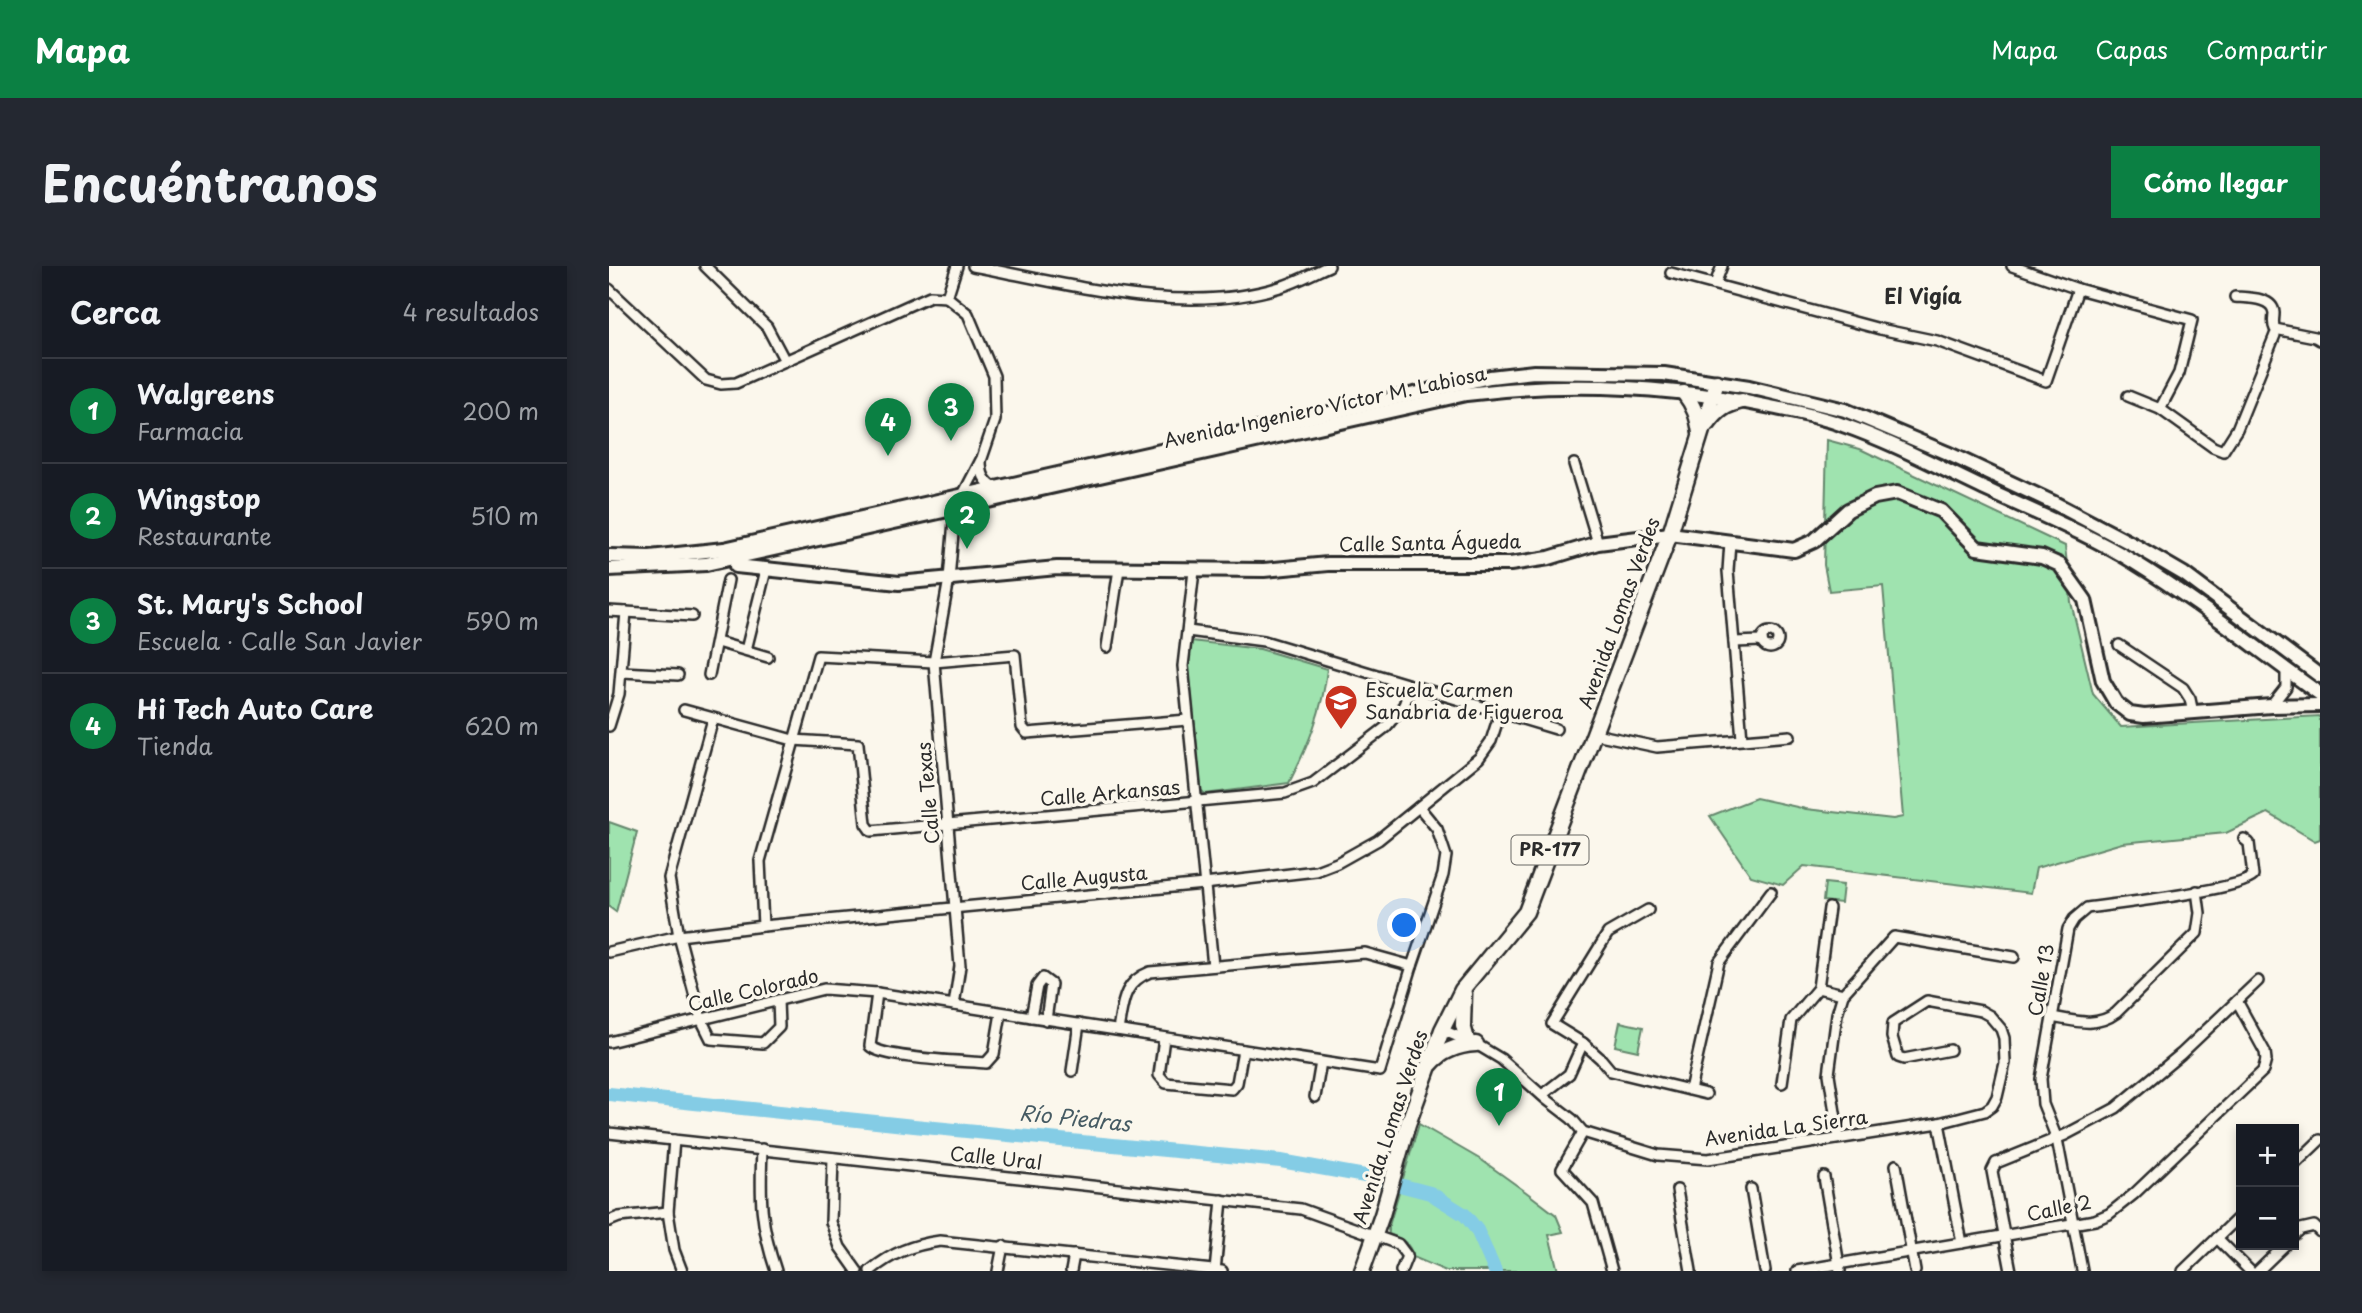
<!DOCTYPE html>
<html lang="es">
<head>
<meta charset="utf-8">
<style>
  :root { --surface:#171b24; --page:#242831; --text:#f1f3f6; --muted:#9ea1a6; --line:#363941; --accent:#0b8043 }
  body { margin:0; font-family:"Playpen Sans",sans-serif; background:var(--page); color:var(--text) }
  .controls { position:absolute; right:21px; bottom:21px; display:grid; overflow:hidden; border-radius:0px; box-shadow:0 4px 10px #0003 }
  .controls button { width:63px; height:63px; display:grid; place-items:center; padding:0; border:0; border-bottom:2px solid var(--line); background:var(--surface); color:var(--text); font:35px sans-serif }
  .you { position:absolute; left:796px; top:660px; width:24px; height:24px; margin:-18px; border:5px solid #fff; border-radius:50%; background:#1a73e8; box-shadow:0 0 0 10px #1a73e833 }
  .badge { display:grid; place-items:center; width:46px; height:46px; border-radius:50%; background:var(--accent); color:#fff; font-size:23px; font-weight:700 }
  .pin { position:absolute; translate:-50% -58px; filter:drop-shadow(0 2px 4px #0008) }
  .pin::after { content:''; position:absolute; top:37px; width:24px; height:21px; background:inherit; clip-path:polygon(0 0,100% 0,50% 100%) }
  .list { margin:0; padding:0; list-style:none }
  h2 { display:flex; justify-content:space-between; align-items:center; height:91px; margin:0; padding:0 28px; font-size:30px }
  h2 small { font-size:23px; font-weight:400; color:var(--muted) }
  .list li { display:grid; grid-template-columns:46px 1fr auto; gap:21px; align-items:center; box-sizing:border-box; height:105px; padding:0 28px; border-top:2px solid var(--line) }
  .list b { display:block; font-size:26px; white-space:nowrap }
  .list p { margin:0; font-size:23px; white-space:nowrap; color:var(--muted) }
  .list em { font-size:23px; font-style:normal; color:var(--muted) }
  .map { position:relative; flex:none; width:1711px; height:1005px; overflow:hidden; border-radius:0px }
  header { display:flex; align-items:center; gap:42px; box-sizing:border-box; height:98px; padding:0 35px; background:var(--accent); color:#fff }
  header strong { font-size:33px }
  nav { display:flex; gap:38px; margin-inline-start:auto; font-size:24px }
  .intro { display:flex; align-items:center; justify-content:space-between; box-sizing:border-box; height:168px; padding:0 42px }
  h1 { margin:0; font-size:49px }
  .button { padding:18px 32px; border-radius:0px; background:var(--accent); color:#fff; font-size:24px; font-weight:700 }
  main { display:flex; gap:42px; padding:0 42px }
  aside { flex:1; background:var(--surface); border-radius:0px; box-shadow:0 4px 10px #0003 }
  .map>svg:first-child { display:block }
  .green { fill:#9fe3af; stroke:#65876d; stroke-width:2 }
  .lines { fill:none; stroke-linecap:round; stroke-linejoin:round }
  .river { stroke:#84cce5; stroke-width:14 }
  .minor-casing { stroke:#2b2b2b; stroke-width:14 }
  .tertiary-casing { stroke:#2b2b2b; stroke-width:18 }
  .secondary-casing { stroke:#2b2b2b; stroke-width:18 }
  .primary-casing { stroke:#2b2b2b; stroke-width:19 }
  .minor { stroke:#fbf7ec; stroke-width:9 }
  .tertiary { stroke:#fbf7ec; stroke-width:12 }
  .secondary { stroke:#fbf7ec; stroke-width:12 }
  .primary { stroke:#fbf7ec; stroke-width:14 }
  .labels { text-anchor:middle; stroke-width:7; stroke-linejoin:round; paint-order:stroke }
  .shield { fill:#fbf7ec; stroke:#696865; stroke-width:2 }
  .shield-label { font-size:18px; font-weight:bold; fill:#2b2b2b }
  .street-label { font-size:19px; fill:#2b2b2b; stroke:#fbf7ec }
  .poi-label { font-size:19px; fill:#2b2b2b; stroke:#fbf7ec; text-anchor:start }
  .neighbourhood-label { font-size:21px; font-weight:bold; fill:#2b2b2b; stroke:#fbf7ec }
  .water-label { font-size:21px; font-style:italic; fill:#465b63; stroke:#fbf7ec }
</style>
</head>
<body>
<header>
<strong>Mapa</strong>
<nav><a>Mapa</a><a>Capas</a><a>Compartir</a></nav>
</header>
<div class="intro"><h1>Encuéntranos</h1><a class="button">Cómo llegar</a></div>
<main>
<aside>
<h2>Cerca<small>4 resultados</small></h2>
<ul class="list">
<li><span class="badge">1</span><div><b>Walgreens</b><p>Farmacia</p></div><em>200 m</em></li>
<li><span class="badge">2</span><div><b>Wingstop</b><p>Restaurante</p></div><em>510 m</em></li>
<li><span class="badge">3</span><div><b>St. Mary's School</b><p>Escuela · Calle San Javier</p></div><em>590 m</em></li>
<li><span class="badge">4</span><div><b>Hi Tech Auto Care</b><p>Tienda</p></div><em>620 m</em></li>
</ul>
</aside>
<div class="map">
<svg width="1711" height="1005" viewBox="0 0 1711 1005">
  <rect width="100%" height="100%" fill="#fbf7ec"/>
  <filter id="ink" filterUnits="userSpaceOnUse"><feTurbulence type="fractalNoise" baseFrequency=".0143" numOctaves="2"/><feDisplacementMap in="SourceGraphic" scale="14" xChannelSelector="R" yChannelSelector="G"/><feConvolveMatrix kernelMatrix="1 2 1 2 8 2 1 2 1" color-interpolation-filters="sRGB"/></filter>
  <g filter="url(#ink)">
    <g class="green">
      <path d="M1218,174L1251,183L1456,280L1462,336L1484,428L1512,461L1711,450V573L1706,575L1659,547L1617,567L1513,577L1427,602L1422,627L1195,600L1174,619L1142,610L1101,550L1147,532L1197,543L1284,553L1294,551L1274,320L1220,325L1215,299Z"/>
      <path d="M582,375L651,383L718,403C714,444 699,480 680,517L596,528L592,524L579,395Z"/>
      <path d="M0,556L28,566L7,646L0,641Z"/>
      <path d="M1216,617L1234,619L1232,637L1214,635Z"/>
      <path d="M1011,756L1034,761L1029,785L1006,780Z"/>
      <path d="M810,858L874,895L917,926L947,949L954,966L940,969L949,1005H837L804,991C801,977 793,973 780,968L779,963Z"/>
    </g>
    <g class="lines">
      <path class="river" d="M0,828L305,860L672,895L756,910L821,927L856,949L868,964L886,1005"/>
      <defs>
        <g id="minor">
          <path d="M96,0L158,61L176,95"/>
          <path d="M364,0C459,18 576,51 671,21C688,16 704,7 720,0"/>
          <path d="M1403,0L1469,23L1583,54L1570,107L1551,143"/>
          <path d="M1062,7L1271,63L1328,75L1437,115L1469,23"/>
          <path d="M1106,18L1113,0"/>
          <path d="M0,23L97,114L112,118L127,117L321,30L338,31"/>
          <path d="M338,31L359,48L385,110L386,154L373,192L346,244L340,313L325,396L351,700L345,739"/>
          <path d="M338,31L348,0"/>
          <path d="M1626,31C1638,32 1664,31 1665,47C1665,54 1663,57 1666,63L1706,71L1711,74"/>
          <path d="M1519,130L1551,143L1604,181L1614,185L1628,163L1666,69"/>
          <path d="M372,195C372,208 375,215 386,222"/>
          <path d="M965,198L989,277"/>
          <path d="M1121,276L1119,305L1133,473"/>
          <path d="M585,305L574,400L604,700"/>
          <path d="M0,345L83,350"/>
          <path d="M579,365L655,375L947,463"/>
          <circle cx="1161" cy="374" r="8"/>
          <path d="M108,376L159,391"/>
          <path d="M1125,376L1153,375"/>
          <path d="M1510,379L1574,422L1581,433L1584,447"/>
          <path d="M498,381L510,303"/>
          <path d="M137,384L157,304"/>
          <path d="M13,406L69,409"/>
          <path d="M100,409L119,314"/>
          <path d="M1662,440L1677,421V403"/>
          <path d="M75,444L184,474L249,478L257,558L262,565L676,527L704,517L777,461L795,439L802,420"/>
          <path d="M104,453L60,612L70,670L92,753L102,773L154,777L170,761L169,734"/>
          <path d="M0,460L10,428L17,346"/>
          <path d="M986,468L1048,481L1181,470"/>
          <path d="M1220,642L1209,722L1234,728"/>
          <path d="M154,660L151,595L209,390L325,396L406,389L413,461L418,467L579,454"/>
          <path d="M0,686L70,670L154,660L595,618L707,605L728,597L769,574L870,492L882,475L891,447"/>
          <path d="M268,727L261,780C275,793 354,795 377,797L385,788L392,747"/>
          <path d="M422,751L428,720L434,712L442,718L437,754"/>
          <path d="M1443,751C1466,755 1487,762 1507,747L1588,667L1591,647L1588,625"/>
          <path d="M509,764C514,738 513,717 541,706L756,687L803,700"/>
          <path d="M833,764L867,778L892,793L937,833L963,853L974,866L1049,889L1099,893L1330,857L1376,845L1383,840L1388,831L1396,797L1395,772L1392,763L1381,750L1372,745L1318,735L1284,757L1283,771L1289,791L1295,793L1341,784"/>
          <path d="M555,772L550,809L557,817L623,823L628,817L634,784"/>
          <path d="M0,776L215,723L268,727L771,805L803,700L834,609L837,590L828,563L810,541"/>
          <path d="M974,777L992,793L1002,805L1097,828"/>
          <path d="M463,805L470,758"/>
          <path d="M1173,817L1182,754L1209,722"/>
          <path d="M1081,824L1110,696L1162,626"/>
          <path d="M933,829L960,808L974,777L943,758L999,667L1039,644"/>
          <path d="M706,831L712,796"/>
          <path d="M1330,857L1353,977"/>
          <path d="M974,866L953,903L984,937L1003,1005"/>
          <path d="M0,867L692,943L789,978L798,990L792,1005"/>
          <path d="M1230,872L1220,808L1228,748L1234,728L1285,671L1405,691"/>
          <path d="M65,874L59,946L65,984L73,1005"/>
          <path d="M153,883C151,931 151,958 167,1005"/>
          <path d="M224,892L222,956L231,981L248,1005"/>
          <path d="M1287,899L1306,1005"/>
          <path d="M1685,899L1711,874"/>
          <path d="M1215,911L1231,1005"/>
          <path d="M1142,923L1156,1005"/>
          <path d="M1068,924L1082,1005"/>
          <path d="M0,955L10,951L59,946"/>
          <path d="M1685,969L1692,963L1705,960L1711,966"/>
          <path d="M1608,972L1641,1005"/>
          <path d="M1473,1004L1448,873L1434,838L1432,813L1459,663L1465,653L1478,642C1505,638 1631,624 1644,610L1640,577L1635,573"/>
          <path d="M261,1005C283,987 303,979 331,975L613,1005"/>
          <path d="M389,1005L394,980"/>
          <path d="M462,1005L465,989"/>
          <path d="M606,1005L613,934"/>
          <path d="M1188,1005L1486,954L1500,948L1525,928L1654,805L1657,794L1656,786L1628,735"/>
          <path d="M1402,1005L1383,905L1387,897L1456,869L1507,842L1572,788L1649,715"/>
          <path d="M1574,1005L1632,949"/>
          <path d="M1649,1005L1676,979"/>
        </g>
        <path id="tertiary" d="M127,300L290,317L448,302L655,304L719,298H901L940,292L989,277L1061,268L1185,284L1205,275L1239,244L1266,231L1288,227L1332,245L1368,282L1433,291L1451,299L1476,334L1494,415L1507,437L1521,448L1535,450L1662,440L1711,439"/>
        <g id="secondary">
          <path d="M0,290L41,291L115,283L881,111L925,106L1055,108L1140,121L1236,144L1338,187L1445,237L1527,280L1575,308L1711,410"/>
          <path d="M0,303L97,298L857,128C959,115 1061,120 1162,141C1186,146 1210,150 1234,159C1283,176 1331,202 1378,224C1427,247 1479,268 1525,296C1590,336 1649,384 1711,428"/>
        </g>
        <g id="primary">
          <path d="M1075,127C1085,140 1089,151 1091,167"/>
          <path d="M1099,158C1109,144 1117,139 1133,135"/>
          <path d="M855,727L854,759L858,774"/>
          <path d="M822,798C833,785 850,779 867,778"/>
          <path d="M753,1005L773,949L799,858L833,764L853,724L917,646L1061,268L1108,116"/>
        </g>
      </defs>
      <use href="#minor" class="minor-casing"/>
      <use href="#tertiary" class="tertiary-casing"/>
      <use href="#secondary" class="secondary-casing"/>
      <use href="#primary" class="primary-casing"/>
      <use href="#minor" class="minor"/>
      <use href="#tertiary" class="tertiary"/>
      <use href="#secondary" class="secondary"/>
      <use href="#primary" class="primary"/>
    </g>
  </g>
  <defs>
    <symbol id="school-pin" viewBox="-11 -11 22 30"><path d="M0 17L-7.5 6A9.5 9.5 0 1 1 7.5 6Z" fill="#c8321e" stroke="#fbf7ec"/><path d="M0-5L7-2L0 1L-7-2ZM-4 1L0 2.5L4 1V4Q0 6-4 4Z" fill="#fff"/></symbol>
  </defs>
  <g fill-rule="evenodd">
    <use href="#school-pin" x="713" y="416" width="38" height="52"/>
  </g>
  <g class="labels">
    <rect class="shield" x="902.5" y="569.5" width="77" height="29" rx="5"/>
    <g class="shield-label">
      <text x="941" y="590">PR-177</text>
    </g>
    <g class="street-label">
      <text transform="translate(716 141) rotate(-12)" y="7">Avenida Ingeniero Víctor M. Labiosa</text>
      <text transform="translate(821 277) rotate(-1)" y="7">Calle Santa Águeda</text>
      <text transform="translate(1010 347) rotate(-70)" y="7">Avenida Lomas Verdes</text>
      <text transform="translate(319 527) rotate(-95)" y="7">Calle Texas</text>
      <text transform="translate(501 527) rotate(-5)" y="7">Calle Arkansas</text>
      <text transform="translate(475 612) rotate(-5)" y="7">Calle Augusta</text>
      <text transform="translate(1432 714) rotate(-80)" y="7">Calle 13</text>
      <text transform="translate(144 724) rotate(-13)" y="7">Calle Colorado</text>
      <text transform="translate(781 861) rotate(-72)" y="7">Avenida Lomas Verdes</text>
      <text transform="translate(1177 862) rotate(-8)" y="7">Avenida La Sierra</text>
      <text transform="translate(387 892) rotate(6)" y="7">Calle Ural</text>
      <text transform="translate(1450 942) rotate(-12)" y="7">Calle 2</text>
    </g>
    <g class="poi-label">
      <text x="756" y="431">Escuela Carmen<tspan x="756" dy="22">Sanabria de Figueroa</tspan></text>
    </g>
    <g class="neighbourhood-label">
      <text x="1314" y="38">El Vigía</text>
    </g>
    <g class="water-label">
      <text transform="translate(466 853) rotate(6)" y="7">Río Piedras</text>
    </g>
  </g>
</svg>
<div class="controls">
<button>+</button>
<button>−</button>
</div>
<div class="you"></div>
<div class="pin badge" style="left:890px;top:860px">1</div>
<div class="pin badge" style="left:358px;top:283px">2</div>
<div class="pin badge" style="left:342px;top:175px">3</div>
<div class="pin badge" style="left:279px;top:190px">4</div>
</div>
</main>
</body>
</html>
